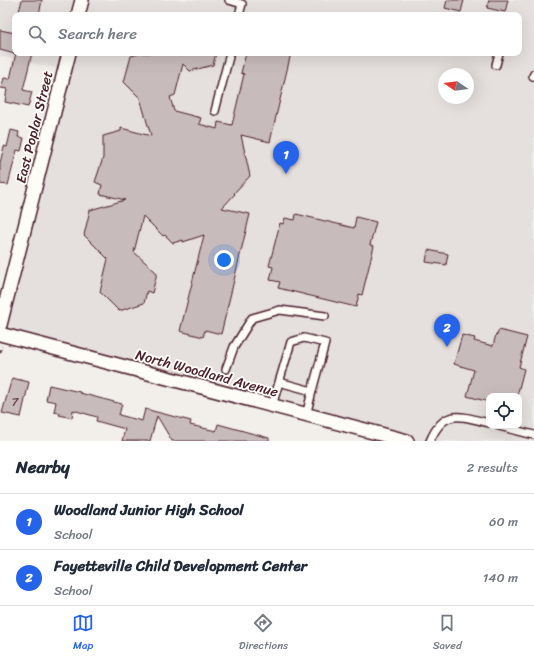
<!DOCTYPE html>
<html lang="en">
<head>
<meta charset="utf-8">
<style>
  :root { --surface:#fff; --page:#f6f6f7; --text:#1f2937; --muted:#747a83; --line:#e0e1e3; --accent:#2563eb }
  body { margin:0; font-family:Sriracha,sans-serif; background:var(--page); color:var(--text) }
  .controls { position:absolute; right:12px; bottom:12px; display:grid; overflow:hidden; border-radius:8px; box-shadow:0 4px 16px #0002 }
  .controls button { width:36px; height:36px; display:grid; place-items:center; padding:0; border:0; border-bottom:1px solid var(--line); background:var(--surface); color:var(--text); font:20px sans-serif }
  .compass { position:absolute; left:438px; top:68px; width:36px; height:36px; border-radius:50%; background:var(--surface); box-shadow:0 4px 16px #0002; rotate:283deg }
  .you { position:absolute; left:224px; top:260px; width:14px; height:14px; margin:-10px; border:3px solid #fff; border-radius:50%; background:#1a73e8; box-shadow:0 0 0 6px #1a73e833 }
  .badge { display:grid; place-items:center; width:26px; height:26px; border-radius:50%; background:var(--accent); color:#fff; font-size:13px; font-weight:700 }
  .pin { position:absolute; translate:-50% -33px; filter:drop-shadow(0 1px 2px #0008) }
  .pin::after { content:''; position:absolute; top:21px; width:14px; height:12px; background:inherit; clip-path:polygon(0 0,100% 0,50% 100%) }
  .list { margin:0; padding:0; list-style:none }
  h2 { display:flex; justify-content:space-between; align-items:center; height:52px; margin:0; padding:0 16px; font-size:17px }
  h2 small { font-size:13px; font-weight:400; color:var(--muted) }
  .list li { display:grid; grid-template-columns:26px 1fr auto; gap:12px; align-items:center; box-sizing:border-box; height:56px; padding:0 16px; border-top:1px solid var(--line) }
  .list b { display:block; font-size:15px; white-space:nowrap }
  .list p { margin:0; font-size:13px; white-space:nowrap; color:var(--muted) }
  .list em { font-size:13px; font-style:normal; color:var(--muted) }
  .icon { flex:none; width:22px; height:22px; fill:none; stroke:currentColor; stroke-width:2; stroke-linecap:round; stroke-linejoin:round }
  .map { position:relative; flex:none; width:534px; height:441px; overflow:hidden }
  .search { position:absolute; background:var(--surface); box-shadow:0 4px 16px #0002; left:12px; right:12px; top:12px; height:44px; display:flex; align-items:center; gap:10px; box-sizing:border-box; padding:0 14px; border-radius:8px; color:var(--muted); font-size:15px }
  .sheet { height:164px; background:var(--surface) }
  nav { display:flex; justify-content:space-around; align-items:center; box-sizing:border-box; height:56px; border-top:1px solid var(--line); background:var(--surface); font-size:11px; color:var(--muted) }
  nav a { display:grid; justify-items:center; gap:2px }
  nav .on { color:var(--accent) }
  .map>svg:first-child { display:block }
  .built { fill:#e5dfdd; fill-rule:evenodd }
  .building { fill:#c8bbbb; stroke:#4a1f2b }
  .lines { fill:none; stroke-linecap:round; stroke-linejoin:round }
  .service-casing { stroke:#4a1f2b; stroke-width:10 }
  .minor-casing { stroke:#4a1f2b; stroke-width:16 }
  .path { stroke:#4a1f2b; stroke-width:2; stroke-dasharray:4 3; stroke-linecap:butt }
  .service { stroke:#fdfcf7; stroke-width:7 }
  .minor { stroke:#fdfcf7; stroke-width:13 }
  .labels { text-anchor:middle; stroke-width:3.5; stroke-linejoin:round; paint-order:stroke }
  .number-label { font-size:12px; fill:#6a464f }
  .street-label { font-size:14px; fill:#4a1f2b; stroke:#fdfcf7 }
</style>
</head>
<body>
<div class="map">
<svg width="534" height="441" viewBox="0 0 534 441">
  <rect width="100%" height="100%" fill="#f2efeb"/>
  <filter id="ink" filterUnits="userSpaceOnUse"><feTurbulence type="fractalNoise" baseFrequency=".025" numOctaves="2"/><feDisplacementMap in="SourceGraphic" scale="8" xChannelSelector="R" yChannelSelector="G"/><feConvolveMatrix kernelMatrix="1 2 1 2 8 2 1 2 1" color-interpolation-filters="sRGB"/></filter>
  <g filter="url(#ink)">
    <path class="built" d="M0,0H534V441H407L0,334L64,70L0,56ZM15,15H519V53H15ZM444,74H468V98H444ZM489,396H519V426H489Z"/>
    <g class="building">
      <path d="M22,0H42L39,15H18Z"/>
      <path d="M447,0H464L461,12L445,8Z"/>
      <path d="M489,0H508L505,12L487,8Z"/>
      <path d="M0,30L15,33V54L0,50Z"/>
      <path d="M16,53H32L23,90L32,92L28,107L5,102L7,89L1,88L4,78L10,79Z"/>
      <path d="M142,53H216L213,65L190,71L183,64L175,95L170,97L174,111L201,118L199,124L217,129L218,122L232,125L244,74L241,73L246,53H291L270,142L241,135L250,176L234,193L235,194L222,208L250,214L221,334L205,330L203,337L180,331L204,235L183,242V240L173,243L165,235L163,236L143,216L134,252L157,273L152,293L147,291L144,303L119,311L100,292L108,259L84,235L90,210L125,200L100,194L102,185L95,182L103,158V136L121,131V128L151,136L140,98L124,82L131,56Z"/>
      <path d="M11,130L19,132L18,137L24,138L21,151L17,150L8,185L0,184V163L4,146L7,147Z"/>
      <path d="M296,214L354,228L356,217L376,222L370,245L374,246L362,295L359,294L356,307L278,288L280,282L270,280L273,267L269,266L280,223L283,224L285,218L295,220Z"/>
      <path d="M428,250L448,254L446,265L426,262Z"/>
      <path d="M499,330L527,337L519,367L524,369L517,396H489V402L467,396L474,370L454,364L462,335L475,338L474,341L493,346L496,334L497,335Z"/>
      <path d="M12,378L29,382L21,417L2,413Z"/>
      <path d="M49,385L80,392V393L122,404L119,415L142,421L145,409L191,421L190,425L216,431L218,424L269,438V441H172L157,416L150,441H122L125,429L96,421L97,417L73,410L72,418L59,415L60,413L54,412L56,402L46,400Z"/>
    </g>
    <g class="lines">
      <defs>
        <g id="service">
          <path d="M229,0L242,4L239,15"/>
          <path d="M496,65L499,53"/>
          <path d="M533,76L534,74"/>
          <path d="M215,111L230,53"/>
          <path d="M226,369L234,347L252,318L280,310L325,316"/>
          <path d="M272,406L291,342L304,338L325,343L312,391L279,382"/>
          <path d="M306,416L312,391"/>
          <path d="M499,426L534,435"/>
          <path d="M430,441C444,408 460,416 489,423"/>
        </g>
        <g id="minor">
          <path d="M78,15L82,0"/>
          <path d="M0,325L69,53"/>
          <path d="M0,334L407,441"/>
        </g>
      </defs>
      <use href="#service" class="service-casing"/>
      <use href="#minor" class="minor-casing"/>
      <path class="path" d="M0,353L2,346"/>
      <use href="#service" class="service"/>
      <use href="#minor" class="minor"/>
    </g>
  </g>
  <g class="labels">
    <g class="number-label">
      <text x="15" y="406">7</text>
    </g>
    <g class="street-label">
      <text transform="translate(34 127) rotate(-76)" y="5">East Poplar Street</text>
      <text transform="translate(207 373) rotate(15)" y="5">North Woodland Avenue</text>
    </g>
  </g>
</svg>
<div class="controls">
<button><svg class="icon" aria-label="locate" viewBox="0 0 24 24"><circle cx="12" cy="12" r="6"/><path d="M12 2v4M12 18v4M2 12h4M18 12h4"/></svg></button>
</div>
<svg class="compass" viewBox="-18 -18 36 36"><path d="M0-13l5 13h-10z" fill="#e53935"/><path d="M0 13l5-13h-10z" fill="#747a83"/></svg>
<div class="you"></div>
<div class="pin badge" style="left:286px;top:174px">1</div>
<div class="pin badge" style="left:447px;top:347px">2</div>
<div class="search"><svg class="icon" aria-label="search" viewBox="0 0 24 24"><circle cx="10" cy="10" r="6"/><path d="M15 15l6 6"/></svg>Search here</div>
</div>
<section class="sheet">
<h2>Nearby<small>2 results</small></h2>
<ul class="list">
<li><span class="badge">1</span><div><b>Woodland Junior High School</b><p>School</p></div><em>60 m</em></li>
<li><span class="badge">2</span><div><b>Fayetteville Child Development Center</b><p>School</p></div><em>140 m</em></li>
</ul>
</section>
<nav>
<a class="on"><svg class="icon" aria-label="map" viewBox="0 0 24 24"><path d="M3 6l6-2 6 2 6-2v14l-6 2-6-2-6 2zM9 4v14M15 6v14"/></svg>Map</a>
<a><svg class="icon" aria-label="directions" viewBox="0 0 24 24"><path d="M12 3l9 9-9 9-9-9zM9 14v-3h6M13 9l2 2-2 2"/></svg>Directions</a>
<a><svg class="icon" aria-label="saved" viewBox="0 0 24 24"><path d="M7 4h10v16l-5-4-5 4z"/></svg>Saved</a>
</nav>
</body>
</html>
